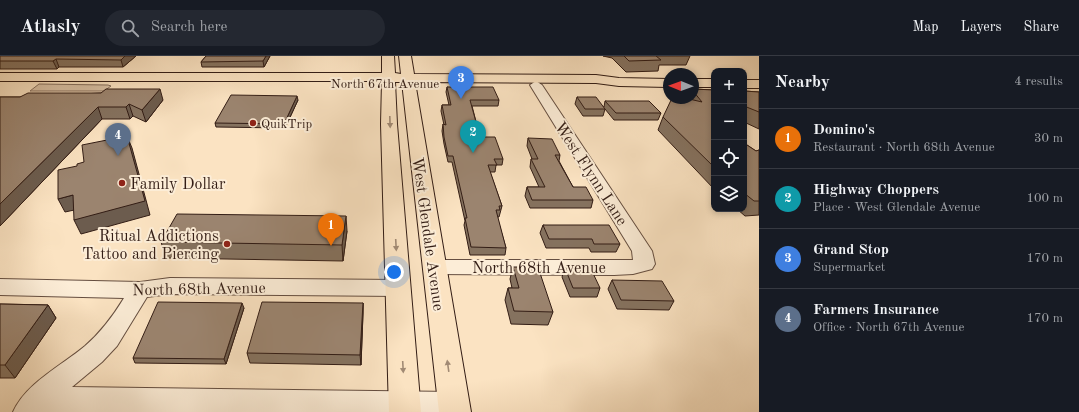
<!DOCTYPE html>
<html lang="en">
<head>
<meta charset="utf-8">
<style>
  :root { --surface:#171b24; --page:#242831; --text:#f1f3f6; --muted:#9ea1a6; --line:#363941; --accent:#c59692 }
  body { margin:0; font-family:"Old Standard TT",serif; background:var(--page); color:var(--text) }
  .controls { position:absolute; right:12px; top:12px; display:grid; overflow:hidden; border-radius:8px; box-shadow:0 2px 6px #0003 }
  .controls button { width:36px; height:36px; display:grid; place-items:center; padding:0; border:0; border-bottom:1px solid var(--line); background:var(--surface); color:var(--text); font:20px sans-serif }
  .compass { position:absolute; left:663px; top:12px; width:36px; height:36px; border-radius:50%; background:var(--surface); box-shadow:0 2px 6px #0003; rotate:271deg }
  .you { position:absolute; left:394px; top:216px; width:14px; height:14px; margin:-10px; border:3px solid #fff; border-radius:50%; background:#1a73e8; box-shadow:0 0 0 6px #1a73e833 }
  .badge { display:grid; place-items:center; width:26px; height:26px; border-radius:50%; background:var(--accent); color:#fff; font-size:13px; font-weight:700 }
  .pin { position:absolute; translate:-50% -33px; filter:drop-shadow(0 1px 2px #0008) }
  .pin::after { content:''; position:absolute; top:21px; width:14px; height:12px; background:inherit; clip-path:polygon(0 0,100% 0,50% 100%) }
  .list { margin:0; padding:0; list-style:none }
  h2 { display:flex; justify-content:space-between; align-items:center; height:52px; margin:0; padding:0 16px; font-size:17px }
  h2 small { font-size:13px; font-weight:400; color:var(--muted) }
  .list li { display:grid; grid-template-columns:26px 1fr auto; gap:12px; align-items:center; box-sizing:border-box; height:60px; padding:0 16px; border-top:1px solid var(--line) }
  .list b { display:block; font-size:15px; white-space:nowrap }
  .list p { margin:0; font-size:13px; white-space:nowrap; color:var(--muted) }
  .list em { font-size:13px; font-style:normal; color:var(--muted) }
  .icon { flex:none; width:22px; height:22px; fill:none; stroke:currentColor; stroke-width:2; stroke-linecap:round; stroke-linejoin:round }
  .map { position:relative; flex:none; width:759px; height:356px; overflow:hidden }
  header { display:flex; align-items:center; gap:24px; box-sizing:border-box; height:56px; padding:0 20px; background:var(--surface); border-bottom:1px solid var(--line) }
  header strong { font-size:19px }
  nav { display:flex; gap:22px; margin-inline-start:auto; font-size:14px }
  .search { width:280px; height:36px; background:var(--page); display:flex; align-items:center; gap:10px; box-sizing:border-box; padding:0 14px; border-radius:22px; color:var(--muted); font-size:15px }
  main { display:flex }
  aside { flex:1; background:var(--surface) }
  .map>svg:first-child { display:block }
  .green { fill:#d9c1a5; stroke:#866f5d }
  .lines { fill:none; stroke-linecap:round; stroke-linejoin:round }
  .minor-casing { stroke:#654e40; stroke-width:2 }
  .major-casing { stroke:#331d15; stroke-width:2 }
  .minor { fill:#fcedd7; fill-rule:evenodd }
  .major { fill:#fbe3c2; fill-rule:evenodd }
  .wall { fill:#85725f; stroke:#331d15 }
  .shaded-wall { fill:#6c5c4e; stroke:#331d15 }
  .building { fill:#9b846f; stroke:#331d15 }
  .oneway { fill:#a18a74 }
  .poi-dot { fill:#8f2418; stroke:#fcedd7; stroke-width:1.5 }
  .labels { text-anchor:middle; stroke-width:4; stroke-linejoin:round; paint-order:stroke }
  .far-street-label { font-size:13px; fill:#331d15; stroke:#fcedd7 }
  .far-poi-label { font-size:13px; fill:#331d15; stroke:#fcedd7; text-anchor:start }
  .street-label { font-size:16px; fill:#331d15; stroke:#fcedd7 }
  .poi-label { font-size:16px; fill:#331d15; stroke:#fcedd7; text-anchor:start }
</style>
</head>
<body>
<header>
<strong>Atlasly</strong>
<div class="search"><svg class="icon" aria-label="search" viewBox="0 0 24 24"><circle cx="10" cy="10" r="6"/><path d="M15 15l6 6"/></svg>Search here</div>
<nav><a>Map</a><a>Layers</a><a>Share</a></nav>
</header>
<main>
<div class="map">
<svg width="759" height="356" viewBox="0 0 759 356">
  <rect width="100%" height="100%" fill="#fbe3c2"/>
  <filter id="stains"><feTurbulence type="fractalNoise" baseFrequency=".005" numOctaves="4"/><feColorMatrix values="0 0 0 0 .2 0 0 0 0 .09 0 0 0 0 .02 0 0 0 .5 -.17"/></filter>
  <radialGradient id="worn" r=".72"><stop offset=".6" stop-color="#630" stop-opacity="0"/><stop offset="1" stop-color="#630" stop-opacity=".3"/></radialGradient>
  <path class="green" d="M39,28L108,29L111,30L104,35H30Z"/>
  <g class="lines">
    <defs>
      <g id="minor">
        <path d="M536,25L542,29L652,195L655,208L652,213L633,218L614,219L434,218L426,216L423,211L426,206L434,204H633L632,195L530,29Z"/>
        <path d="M170,222L399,224L407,226L410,232L407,238L399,240L170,238L147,241L117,290L102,306L72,331L454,336L464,340L468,349L465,356H13C26,327 61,310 85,290C101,276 113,260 124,242L0,239V223L140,226Z"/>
      </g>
      <g id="major">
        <path d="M382,0H394L395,17L401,18L399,0H411L414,18L596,19L619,22L669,23V31L619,30L596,27L415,26L471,356H439L402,26H395L397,68L421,356H389L381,68L382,25H0V17H382Z"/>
        <rect x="693" y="23" width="21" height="8"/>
        <rect x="744" y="24" width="15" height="8"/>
      </g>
    </defs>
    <use href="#minor" class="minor-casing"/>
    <use href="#major" class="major-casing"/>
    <use href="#minor" class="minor"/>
    <use href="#major" class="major"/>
  </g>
  <g class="wall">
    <path d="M0,0H136L123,11H59L57,13H0Z"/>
    <path d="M206,0H270L264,11H202L201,6Z"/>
    <path d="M603,0H690L686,9H659L658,15L626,16L612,2Z"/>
    <path d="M447,31L499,44L498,50H472L480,81L503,103L502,109H496L495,116H490L502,150L499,161H497L506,192L505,199H470L464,169L465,165L452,106H448L444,88L442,75L443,68L444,69L441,55L442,49H449L446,36Z"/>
    <path d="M693,33L714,34V133L658,74L663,61L688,42H693Z"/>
    <path d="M744,35L759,36V73L744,66Z"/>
    <path d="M101,37L163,44L146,66L133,60L130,63H102L0,170V41H20Z"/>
    <path d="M577,41L604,51L605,45L661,57L658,64H614L605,53L603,60H583L575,48Z"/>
    <path d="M298,44L285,72L216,71L215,67Z"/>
    <path d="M528,82L560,99L559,105L573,131L593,144L591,152H530L525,140L527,131H539L530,111L531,103H532L527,90Z"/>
    <path d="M744,87L756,95L759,94V159L745,160L737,153H744Z"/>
    <path d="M543,169L620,188L616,196H591L589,192H546L540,177Z"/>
    <path d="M347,175L343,205L166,202L161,186Z"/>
    <path d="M513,211L553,256L548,269L511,268L505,244L508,232H512L510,223Z"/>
    <path d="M565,212L600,232L597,241H570L562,221Z"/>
    <path d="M612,224L674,245L669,254L617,253L608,233Z"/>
    <path d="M363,247V257L361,309L250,307L247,297Z"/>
    <path d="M0,248L48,249L56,262L15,322H0Z"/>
    <path d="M244,252L226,308L135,307L133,302Z"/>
  </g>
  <g class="shaded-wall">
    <path d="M125,0H136L123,11L121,4Z"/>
    <path d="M266,0H270L264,11L263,5Z"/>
    <path d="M56,3L59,11L57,13L53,5Z"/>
    <path d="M160,33L163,44L146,66L142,54Z"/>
    <path d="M297,40L298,44L285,72L284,68Z"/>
    <path d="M129,48L133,60L130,63L126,51Z"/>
    <path d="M98,51L102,63L0,170V148Z"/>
    <path d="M127,80L132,92L150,159L81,178L74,164Z"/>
    <path d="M73,139L79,153L65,156L58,143Z"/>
    <path d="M346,160L347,175L343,205L342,189Z"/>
    <path d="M242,247L244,252L226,308L224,303Z"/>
    <path d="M363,247V257L361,309L360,299Z"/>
    <path d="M48,249L56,262L15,322L5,309Z"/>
  </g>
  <g class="building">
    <path d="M0,0H125L121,4L56,3L53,5H0Z"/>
    <path d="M206,0H266L263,5L201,6Z"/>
    <path d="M624,0H656L661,4L629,5Z"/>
    <path d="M447,31H493L499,44H470L480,81H495L503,103H494L497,109H488L502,150H499L500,154H496L506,192L471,191L465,162H467L453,100H448L444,81L443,68L446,69L442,49H451Z"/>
    <path d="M106,33H160L142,54L129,48L126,51H98L0,148V41H20L28,37H101Z"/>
    <path d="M693,33L714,34V111L663,61L672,42H685L702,46L693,35Z"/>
    <path d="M744,35L759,36V56L744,50Z"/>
    <path d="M231,39L297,40L284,68L215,67Z"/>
    <path d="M577,41H596L605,53H585Z"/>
    <path d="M605,45H649L661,57H616Z"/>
    <path d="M127,80L145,145L74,164L73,139L58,143V114L77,110V108L84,106L82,89Z"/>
    <path d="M528,82L552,83L560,99H555L573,131H586L593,144H532L527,131H545L531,103H538Z"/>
    <path d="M744,87L756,95L759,94V145H754L744,137Z"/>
    <path d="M177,158L346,160L342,189L161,186Z"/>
    <path d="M543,169H609L620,188H594L592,183H549Z"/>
    <path d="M513,211H538L553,256L514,255L508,232H519Z"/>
    <path d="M565,212L591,213L600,232H573Z"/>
    <path d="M612,224L662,225L674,245L621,244Z"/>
    <path d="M158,246L242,247L224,303L133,302Z"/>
    <path d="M262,246L363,247L360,299L247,297Z"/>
    <path d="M0,248L48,249L5,309H0Z"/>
  </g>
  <defs><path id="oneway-solid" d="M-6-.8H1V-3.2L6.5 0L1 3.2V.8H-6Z"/></defs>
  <g class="oneway">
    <use href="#oneway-solid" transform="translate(390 66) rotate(88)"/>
    <use href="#oneway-solid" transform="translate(396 189) rotate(87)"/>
    <use href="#oneway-solid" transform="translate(448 310) rotate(-98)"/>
    <use href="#oneway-solid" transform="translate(403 311) rotate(87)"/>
  </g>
  <g class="poi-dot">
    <circle cx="253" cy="67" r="4"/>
    <circle cx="122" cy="127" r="4"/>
    <circle cx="227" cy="188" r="4"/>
  </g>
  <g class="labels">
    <g class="far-street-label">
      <text x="385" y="32">North 67th Avenue</text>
    </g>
    <g class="far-poi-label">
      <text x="261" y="72">QuikTrip</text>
    </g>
    <g class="street-label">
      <text transform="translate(592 117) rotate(57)" y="6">West Flynn Lane</text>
      <text transform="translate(429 178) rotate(82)" y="6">West Glendale Avenue</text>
      <text x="539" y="217">North 68th Avenue</text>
      <text transform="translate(199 232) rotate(-1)" y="6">North 68th Avenue</text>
    </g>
    <g class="poi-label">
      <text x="130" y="133">Family Dollar</text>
      <text x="219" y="185" text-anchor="end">Ritual Addictions<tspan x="219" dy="18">Tattoo and Piercing</tspan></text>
    </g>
  </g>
  <rect width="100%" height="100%" filter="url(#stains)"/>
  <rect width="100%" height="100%" fill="url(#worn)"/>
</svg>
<div class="controls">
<button>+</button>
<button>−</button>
<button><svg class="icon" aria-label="locate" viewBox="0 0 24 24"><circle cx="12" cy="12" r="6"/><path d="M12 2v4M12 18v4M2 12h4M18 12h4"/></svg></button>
<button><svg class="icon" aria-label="layers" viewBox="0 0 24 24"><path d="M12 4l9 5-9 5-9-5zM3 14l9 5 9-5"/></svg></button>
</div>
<svg class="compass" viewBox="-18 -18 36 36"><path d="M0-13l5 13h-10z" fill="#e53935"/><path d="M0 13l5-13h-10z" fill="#9ea1a6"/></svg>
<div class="you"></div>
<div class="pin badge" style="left:331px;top:190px;background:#e8710a">1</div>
<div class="pin badge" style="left:473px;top:97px;background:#0f9aa8">2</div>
<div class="pin badge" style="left:461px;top:43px;background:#3f7fe0">3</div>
<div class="pin badge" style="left:118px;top:100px;background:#5c6f8a">4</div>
</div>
<aside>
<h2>Nearby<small>4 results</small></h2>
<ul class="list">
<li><span class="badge" style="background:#e8710a">1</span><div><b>Domino's</b><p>Restaurant · North 68th Avenue</p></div><em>30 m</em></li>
<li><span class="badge" style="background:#0f9aa8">2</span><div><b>Highway Choppers</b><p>Place · West Glendale Avenue</p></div><em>100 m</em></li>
<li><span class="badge" style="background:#3f7fe0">3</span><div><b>Grand Stop</b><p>Supermarket</p></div><em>170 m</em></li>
<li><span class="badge" style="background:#5c6f8a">4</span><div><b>Farmers Insurance</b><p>Office · North 67th Avenue</p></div><em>170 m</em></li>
</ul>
</aside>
</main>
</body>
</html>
